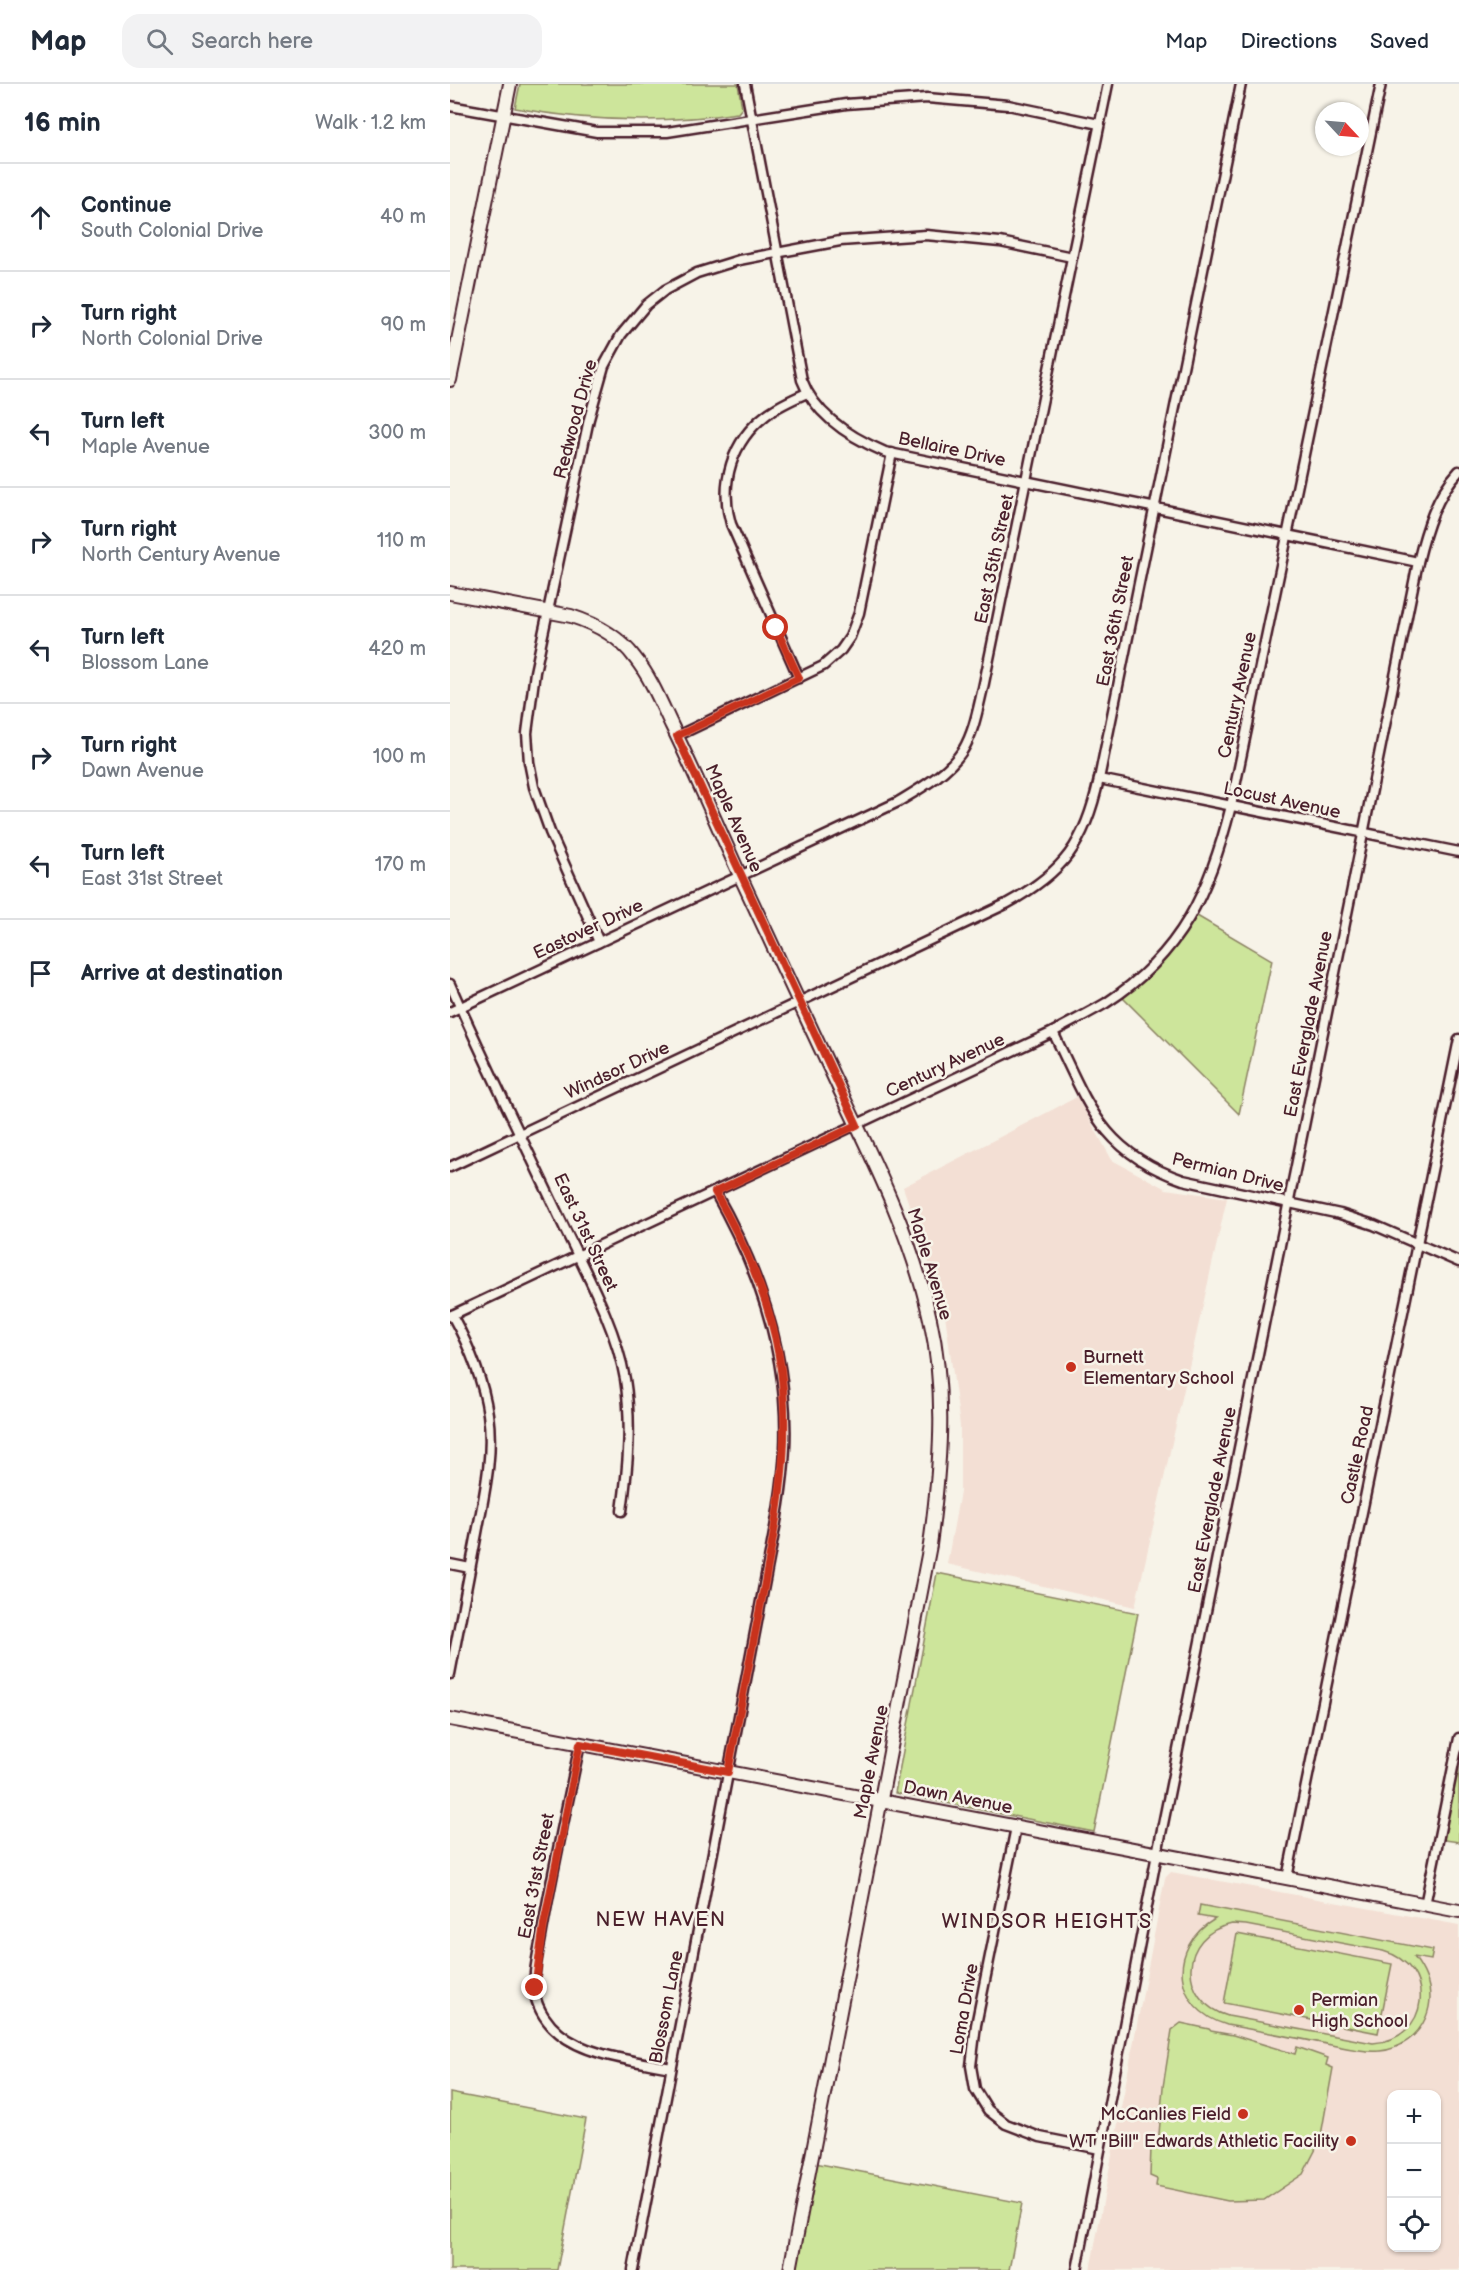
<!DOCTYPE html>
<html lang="en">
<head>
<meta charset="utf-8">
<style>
  :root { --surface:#fff; --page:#f2f2f3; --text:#1f2937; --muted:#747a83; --line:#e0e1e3 }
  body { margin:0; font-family:"Balsamiq Sans",sans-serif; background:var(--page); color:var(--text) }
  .controls { position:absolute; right:18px; bottom:18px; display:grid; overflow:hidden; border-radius:12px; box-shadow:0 2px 4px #0004 }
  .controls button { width:54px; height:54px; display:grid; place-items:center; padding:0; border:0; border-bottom:2px solid var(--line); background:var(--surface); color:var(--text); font:30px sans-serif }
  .compass { position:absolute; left:865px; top:18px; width:54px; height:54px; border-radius:50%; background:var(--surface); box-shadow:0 2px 4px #0004; rotate:116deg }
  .stop { position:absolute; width:18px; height:18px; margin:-14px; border:4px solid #c8321e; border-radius:50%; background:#fff }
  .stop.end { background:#c8321e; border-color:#fff; box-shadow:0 2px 6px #0008 }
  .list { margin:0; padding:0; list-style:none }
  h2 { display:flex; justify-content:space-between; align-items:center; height:78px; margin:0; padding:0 24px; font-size:26px }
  h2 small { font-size:20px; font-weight:400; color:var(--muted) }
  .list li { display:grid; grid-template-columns:39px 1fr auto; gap:18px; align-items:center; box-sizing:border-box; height:108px; padding:0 24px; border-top:2px solid var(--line) }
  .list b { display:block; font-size:22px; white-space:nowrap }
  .list p { margin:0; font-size:20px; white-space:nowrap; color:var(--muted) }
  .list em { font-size:20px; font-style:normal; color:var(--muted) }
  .icon { flex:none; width:33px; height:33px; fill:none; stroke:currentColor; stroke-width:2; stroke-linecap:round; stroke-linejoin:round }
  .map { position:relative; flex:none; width:1009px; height:2186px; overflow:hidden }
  header { display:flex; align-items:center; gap:36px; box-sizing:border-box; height:84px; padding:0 30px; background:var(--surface); border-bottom:2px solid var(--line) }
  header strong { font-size:28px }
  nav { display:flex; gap:33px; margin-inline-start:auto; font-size:21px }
  .search { width:420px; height:54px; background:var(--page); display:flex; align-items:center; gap:15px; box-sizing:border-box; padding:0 21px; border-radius:18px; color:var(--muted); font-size:22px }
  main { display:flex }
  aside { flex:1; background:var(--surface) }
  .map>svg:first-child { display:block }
  .built { fill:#f3dfd4; fill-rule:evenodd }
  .green { fill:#cde59b; stroke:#8c8263; stroke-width:1.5; fill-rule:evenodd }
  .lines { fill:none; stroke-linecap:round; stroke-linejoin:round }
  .street-casing { stroke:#4a1f2b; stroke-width:13 }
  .secondary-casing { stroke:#4a1f2b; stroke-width:16 }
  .street { stroke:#f7f3e8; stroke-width:8 }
  .secondary { stroke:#f7f3e8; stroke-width:12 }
  .route { stroke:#c8321e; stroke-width:8 }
  .poi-dot { fill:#c8321e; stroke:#f7f3e8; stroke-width:2 }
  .labels { text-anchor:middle; stroke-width:5; stroke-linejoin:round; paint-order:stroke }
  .street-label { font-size:18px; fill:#4a1f2b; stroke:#f7f3e8 }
  .poi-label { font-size:18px; fill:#4a1f2b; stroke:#f7f3e8; text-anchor:start }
  .neighbourhood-label { font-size:20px; letter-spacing:1.5px; fill:#4a1f2b; stroke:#f7f3e8 }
</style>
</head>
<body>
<header>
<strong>Map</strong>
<div class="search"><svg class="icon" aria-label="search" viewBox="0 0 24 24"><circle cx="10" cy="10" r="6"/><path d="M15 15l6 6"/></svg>Search here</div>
<nav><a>Map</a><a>Directions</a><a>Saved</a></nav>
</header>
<main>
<aside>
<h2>16 min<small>Walk · 1.2 km</small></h2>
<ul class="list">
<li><svg class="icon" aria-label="ahead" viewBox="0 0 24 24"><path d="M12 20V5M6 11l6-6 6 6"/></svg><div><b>Continue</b><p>South Colonial Drive</p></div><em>40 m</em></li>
<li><svg class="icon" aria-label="right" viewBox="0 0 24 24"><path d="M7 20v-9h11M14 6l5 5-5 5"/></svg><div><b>Turn right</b><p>North Colonial Drive</p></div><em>90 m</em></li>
<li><svg class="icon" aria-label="left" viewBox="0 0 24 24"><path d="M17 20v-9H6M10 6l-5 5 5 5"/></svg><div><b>Turn left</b><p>Maple Avenue</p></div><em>300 m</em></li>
<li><svg class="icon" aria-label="right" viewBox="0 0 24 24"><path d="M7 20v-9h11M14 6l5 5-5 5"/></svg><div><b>Turn right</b><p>North Century Avenue</p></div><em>110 m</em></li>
<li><svg class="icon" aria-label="left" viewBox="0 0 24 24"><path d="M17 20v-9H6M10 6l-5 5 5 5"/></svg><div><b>Turn left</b><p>Blossom Lane</p></div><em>420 m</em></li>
<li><svg class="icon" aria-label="right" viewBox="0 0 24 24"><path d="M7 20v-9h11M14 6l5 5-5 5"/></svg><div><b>Turn right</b><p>Dawn Avenue</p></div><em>100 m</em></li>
<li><svg class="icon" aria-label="left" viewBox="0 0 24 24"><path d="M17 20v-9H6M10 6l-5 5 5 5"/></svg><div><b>Turn left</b><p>East 31st Street</p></div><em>170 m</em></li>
<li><svg class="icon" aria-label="arrive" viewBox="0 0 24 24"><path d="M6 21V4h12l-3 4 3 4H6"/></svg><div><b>Arrive at destination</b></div></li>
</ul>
</aside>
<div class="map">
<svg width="1009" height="2186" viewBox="0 0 1009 2186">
  <rect width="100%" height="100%" fill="#f7f3e8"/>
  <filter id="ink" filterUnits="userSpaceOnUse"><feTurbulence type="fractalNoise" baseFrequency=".0167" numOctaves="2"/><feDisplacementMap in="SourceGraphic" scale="12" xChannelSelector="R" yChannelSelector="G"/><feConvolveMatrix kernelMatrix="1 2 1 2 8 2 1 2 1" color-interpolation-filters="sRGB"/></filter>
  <g filter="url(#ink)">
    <g class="built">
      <path d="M627,1013L662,1076L716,1105L777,1114L685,1523L497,1480L510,1408V1342L494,1223L453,1103Z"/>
      <path d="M721,1788L1009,1841V2186H640L715,1794ZM942,2010H986V2164H942Z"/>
    </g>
    <g class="green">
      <path d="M70,0H288L292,24L288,29C213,40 140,38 65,24Z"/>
      <path d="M742,829L822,876L789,1030L669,910L688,894Z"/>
      <path d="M487,1489L688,1529L644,1748L445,1709Z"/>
      <path d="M1009,1654V1758L988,1755Z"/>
      <path d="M750,1821L983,1866L981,1876L964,1873C978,1891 985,1911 976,1933C968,1952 951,1965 930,1967C913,1969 893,1963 876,1960C843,1953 810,1947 777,1941C722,1925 717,1863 765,1835L748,1832ZM782,1840L796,1841L933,1867C988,1882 980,1956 923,1959L778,1932C727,1917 729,1850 782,1840Z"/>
      <path d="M787,1850L942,1880L928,1949L774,1919Z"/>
      <path d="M731,1939L759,1945L761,1947L783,1951L845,1970L847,1963L878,1974L876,1981L883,1984L870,2057L853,2090L814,2116L778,2117L706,2102L707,2095L700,2092L701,2063L708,2062L713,2003L722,1946Z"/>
      <path d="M0,2009L136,2035L107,2186H0Z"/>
      <path d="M360,2078L572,2119L559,2186H339Z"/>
    </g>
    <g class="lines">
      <defs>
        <g id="street">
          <path d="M295,0L352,296C365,331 402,354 435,368L968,478"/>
          <path d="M0,22L147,48H217L396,20L477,14L558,21L649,40"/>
          <path d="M349,594L281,440C269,399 282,357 316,331C329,321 343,315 357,309"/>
          <path d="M227,652L373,582L391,566L400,553L409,529L442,369"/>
          <path d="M649,695L1009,768"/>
          <path d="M149,858L100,748L84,703L79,678L77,649L85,588L139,335L154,282L171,251L196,221L215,206L247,189L289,176L390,157L476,151L550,158L622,173"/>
          <path d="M0,900C36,982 76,1062 114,1143C137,1191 166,1243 175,1295C182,1339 178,1383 172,1427"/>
          <path d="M0,928L448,718C471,704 498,689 513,666C524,648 528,624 533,604L658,0"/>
          <path d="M603,948C638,1020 651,1068 733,1096L890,1130L924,1141L1009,1178"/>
          <path d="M0,1083L556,820C614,788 635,760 649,695L791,0"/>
          <path d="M0,1232L603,948C621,938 639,929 656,919C732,870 760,806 781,722L931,0"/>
          <path d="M0,1480L20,1484"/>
          <path d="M0,1590C9,1543 18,1496 27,1449C34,1411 44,1370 38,1330C33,1295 19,1262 2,1231"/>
          <path d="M130,1660C117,1722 103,1785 92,1848C89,1867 82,1891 85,1911C88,1926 98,1940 109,1949C136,1972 187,1977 221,1984"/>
          <path d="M566,1743L526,1941L521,1982L525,2005L538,2026L556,2040L590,2053L650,2065"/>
          <path d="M837,1794L1009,955"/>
          <path d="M975,1821L1009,1654"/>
          <path d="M183,2186L316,1491C324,1449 333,1407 335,1364C339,1272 310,1187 265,1108"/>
          <path d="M627,2186L707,1770L968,478C976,445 986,412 1009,387"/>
        </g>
        <g id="secondary">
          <path d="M0,296L60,0"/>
          <path d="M0,509L121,532C146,540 170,553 185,574C201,594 211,619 222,642C247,693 269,746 293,798C325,867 357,936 389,1004C425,1079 462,1153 480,1235C497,1310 490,1386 480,1461L340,2186"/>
          <path d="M0,1635L1009,1827"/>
        </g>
      </defs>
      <use href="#street" class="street-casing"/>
      <use href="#secondary" class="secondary-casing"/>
      <use href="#street" class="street"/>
      <use href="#secondary" class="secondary"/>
    </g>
  </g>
  <g class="lines" filter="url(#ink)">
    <path class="route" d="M85,1904L94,1840L130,1660L278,1688C289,1632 300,1575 311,1519C327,1437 343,1355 329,1272C319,1213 294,1159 265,1108L407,1041L227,652L349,594L326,544"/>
  </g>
  <g class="poi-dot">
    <circle cx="621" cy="1283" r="6"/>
    <circle cx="849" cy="1926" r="6"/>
    <circle cx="793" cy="2030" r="6"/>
    <circle cx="901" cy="2057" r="6"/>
  </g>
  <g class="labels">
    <g class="street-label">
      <text transform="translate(125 335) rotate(-75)" y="6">Redwood Drive</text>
      <text transform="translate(502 365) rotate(12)" y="6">Bellaire Drive</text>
      <text transform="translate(544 475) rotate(-78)" y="6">East 35th Street</text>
      <text transform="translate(665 537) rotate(-79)" y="6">East 36th Street</text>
      <text transform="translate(787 611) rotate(-78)" y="6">Century Avenue</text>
      <text transform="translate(832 716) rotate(12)" y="6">Locust Avenue</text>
      <text transform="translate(284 734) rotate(66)" y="6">Maple Avenue</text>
      <text transform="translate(138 845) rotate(-25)" y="6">Eastover Drive</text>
      <text transform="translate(858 940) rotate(-79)" y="6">East Everglade Avenue</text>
      <text transform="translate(495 981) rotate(-25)" y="6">Century Avenue</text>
      <text transform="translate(167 986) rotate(-25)" y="6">Windsor Drive</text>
      <text transform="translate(778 1088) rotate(14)" y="6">Permian Drive</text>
      <text transform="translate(136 1148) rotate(65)" y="6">East 31st Street</text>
      <text transform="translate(480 1180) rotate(73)" y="6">Maple Avenue</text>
      <text transform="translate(907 1371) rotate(-78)" y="6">Castle Road</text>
      <text transform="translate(762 1416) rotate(-79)" y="6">East Everglade Avenue</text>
      <text transform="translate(421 1678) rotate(-79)" y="6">Maple Avenue</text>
      <text transform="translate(508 1713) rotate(11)" y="6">Dawn Avenue</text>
      <text transform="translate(86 1792) rotate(-79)" y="6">East 31st Street</text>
      <text transform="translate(216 1923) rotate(-79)" y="6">Blossom Lane</text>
      <text transform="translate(514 1925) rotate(-80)" y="6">Loma Drive</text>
    </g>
    <g class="poi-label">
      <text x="633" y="1279">Burnett<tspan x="633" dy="21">Elementary School</tspan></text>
      <text x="861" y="1922">Permian<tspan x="861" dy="21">High School</tspan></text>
      <text x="781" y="2036" text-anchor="end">McCanlies Field</text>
      <text x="889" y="2063" text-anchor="end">WT "Bill" Edwards Athletic Facility</text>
    </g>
    <g class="neighbourhood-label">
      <text x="211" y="1842">NEW HAVEN</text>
      <text x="597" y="1844">WINDSOR HEIGHTS</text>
    </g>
  </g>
</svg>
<div class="controls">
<button>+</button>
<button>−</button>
<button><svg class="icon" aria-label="locate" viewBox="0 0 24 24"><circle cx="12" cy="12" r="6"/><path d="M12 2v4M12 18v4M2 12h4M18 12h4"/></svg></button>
</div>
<svg class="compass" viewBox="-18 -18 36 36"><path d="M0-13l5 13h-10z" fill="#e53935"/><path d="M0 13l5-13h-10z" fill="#747a83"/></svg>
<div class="stop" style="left:326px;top:544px"></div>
<div class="stop end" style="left:85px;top:1904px"></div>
</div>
</main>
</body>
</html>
